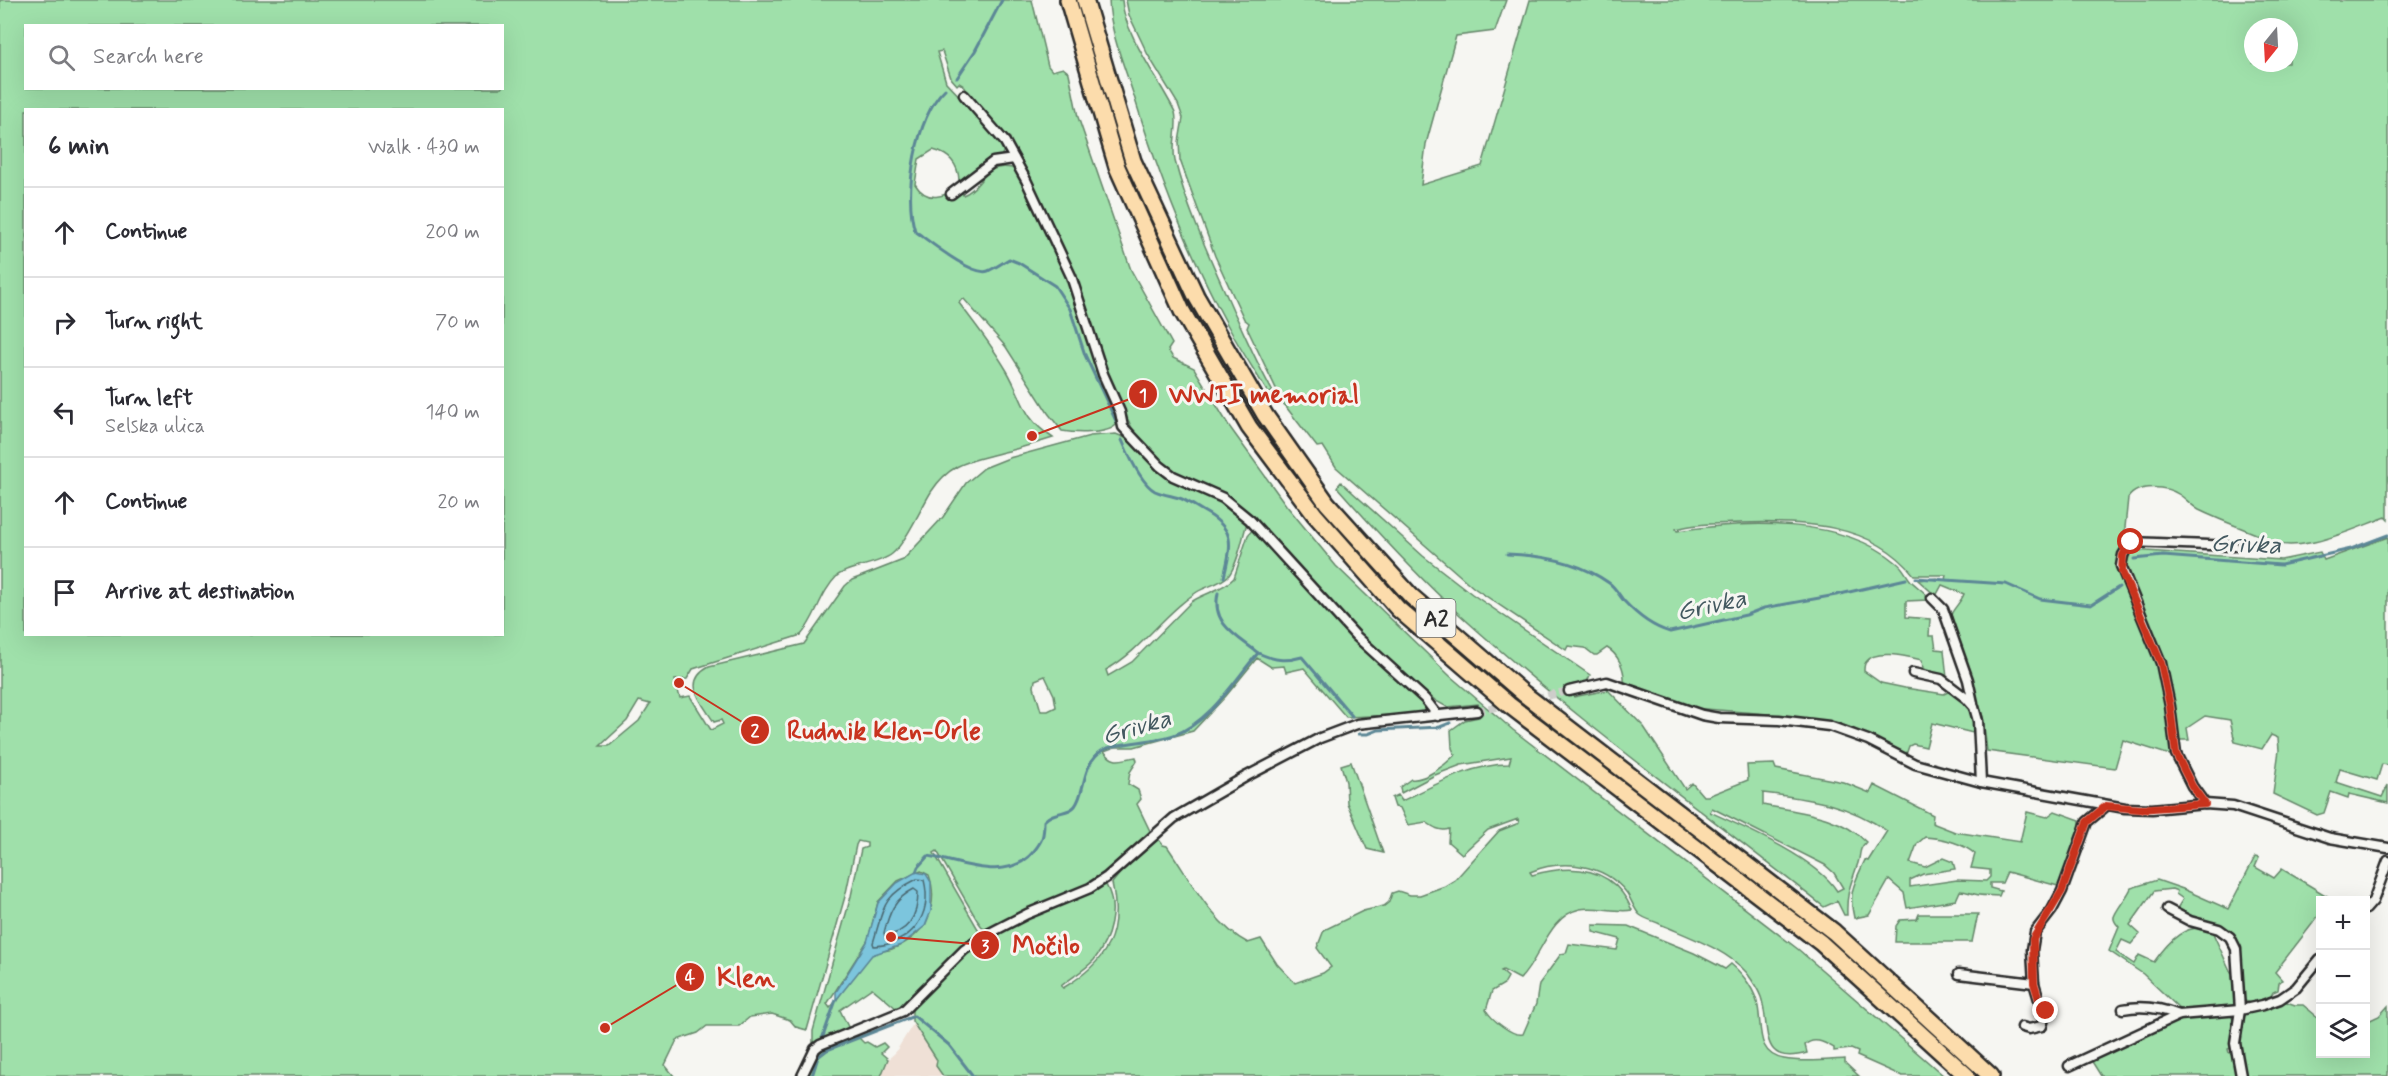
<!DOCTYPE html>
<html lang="en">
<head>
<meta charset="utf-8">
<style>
  :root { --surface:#fff; --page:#f2f2f3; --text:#2b2b33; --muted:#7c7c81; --line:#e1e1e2 }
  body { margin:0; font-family:Mynerve,sans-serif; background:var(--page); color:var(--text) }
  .controls { position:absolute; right:18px; bottom:18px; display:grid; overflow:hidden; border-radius:0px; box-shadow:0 6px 24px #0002 }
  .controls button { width:54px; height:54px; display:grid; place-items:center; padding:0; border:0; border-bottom:2px solid var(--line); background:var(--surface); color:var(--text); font:30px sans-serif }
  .compass { position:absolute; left:2244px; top:18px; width:54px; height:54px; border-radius:50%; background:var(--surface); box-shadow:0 6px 24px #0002; rotate:198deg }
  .stop { position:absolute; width:18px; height:18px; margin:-14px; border:4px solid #c8321e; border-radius:50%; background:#fff }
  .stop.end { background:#c8321e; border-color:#fff; box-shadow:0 2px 6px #0008 }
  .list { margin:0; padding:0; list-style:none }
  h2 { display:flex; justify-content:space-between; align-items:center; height:78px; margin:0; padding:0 24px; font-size:26px }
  h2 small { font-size:20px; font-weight:400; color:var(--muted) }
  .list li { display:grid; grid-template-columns:39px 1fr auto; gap:18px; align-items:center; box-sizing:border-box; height:90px; padding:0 24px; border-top:2px solid var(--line) }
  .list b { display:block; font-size:22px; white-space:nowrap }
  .list p { margin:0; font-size:20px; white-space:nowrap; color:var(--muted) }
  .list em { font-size:20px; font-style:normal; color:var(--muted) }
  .icon { flex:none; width:33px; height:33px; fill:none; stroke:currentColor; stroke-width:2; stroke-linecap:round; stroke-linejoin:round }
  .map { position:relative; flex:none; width:2388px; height:1076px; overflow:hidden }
  .search { position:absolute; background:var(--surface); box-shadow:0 6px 24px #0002; left:24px; top:24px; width:480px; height:66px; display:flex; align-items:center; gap:15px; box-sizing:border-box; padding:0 21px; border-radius:0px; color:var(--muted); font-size:22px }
  .panel { position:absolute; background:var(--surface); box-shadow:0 6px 24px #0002; left:24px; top:108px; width:480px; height:528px; border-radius:0px }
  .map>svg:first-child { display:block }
  .built { fill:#efe0d6 }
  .green { fill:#9fe0aa; stroke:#65866a; stroke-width:1.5; fill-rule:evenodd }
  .water { fill:#7cc5dd; stroke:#5c8796; stroke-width:1.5 }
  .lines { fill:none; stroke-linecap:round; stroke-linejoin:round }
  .shore { stroke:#4b6972; stroke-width:1.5 }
  .stream { stroke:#5c8796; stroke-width:3 }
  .minor-tunnel { stroke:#cdcdca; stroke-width:8; stroke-dasharray:8 4; stroke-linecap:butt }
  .minor-casing { stroke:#2b2b2b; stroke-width:13 }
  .motorway-casing { stroke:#2b2b2b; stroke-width:20 }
  .minor { stroke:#f6f6f2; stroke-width:8 }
  .motorway { stroke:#fcdcac; stroke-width:15 }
  .route { stroke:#c8321e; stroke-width:8 }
  .labels { text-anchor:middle; stroke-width:6; stroke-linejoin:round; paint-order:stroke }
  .shield { fill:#f6f6f2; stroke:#686867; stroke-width:1.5 }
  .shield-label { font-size:22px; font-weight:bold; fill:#2b2b2b }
  .water-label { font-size:26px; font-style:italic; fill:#435960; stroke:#f6f6f2 }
  .leader { fill:none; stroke:#c8321e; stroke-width:2 }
  .callout-dot { fill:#c8321e; stroke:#f6f6f2; stroke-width:2 }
  .mark-label { font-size:18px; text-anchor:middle; font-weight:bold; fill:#fff }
  .callout-label { font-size:26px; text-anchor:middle; font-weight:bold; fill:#c8321e; stroke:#f6f6f2; stroke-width:6; stroke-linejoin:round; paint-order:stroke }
</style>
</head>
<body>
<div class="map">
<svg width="2388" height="1076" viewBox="0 0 2388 1076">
  <rect width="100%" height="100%" fill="#f6f6f2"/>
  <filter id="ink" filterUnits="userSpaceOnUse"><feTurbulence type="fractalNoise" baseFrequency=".0167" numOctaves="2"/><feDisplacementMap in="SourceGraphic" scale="12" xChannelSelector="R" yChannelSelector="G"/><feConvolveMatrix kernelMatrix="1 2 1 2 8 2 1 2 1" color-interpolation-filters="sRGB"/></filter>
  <g filter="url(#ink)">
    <path class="built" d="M913,1024L937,1060L936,1066L942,1076H881L888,1059L895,1053Z"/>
    <g class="green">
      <path d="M0,0H1032L1048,66L1052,71L1063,68L1069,73L1078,117L1131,270L1172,344L1168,350L1173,358L1194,368L1229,426L1286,505L1336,566L1450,676L1513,730L1799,950L1944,1076H1902L1857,1056L1858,1052L1851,1049L1834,1051V1048C1825,1043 1814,1036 1805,1045L1807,1053C1757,1067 1771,1026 1761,997C1758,989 1752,980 1747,973C1726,949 1689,937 1660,924C1654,921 1645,919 1640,915C1634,910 1631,898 1626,892C1603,863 1561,859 1530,872L1532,875C1572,864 1613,866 1632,910C1617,913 1597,906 1580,909C1548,916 1541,958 1520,979L1503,970L1501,971L1508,977L1504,984L1492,991L1486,1010C1491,1019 1513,1037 1523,1034L1536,1004L1539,984L1561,954L1566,953L1569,944L1617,950L1620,939L1593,932V925L1628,926L1694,953L1725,969L1731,964C1743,974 1756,991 1758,1007C1762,1028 1756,1054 1784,1059C1803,1063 1826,1060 1845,1059V1063L1859,1076H943L936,1066L937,1060L912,1021V1008L961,957L977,944L1050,906L1106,885C1119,907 1110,940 1094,960C1085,970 1072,977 1061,986L1063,988C1107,962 1123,933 1112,883L1131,860L1157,837L1163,845L1167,846C1190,879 1212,924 1248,943L1261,939L1277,964L1295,983L1323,973L1331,967L1317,948L1324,930L1363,911L1384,906L1389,902L1392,893L1398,891L1410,895H1420L1445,886L1455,880L1499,831L1519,823L1518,819L1488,830L1462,854L1448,842L1449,829C1440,832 1433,827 1426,822L1408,825L1400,808L1395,807L1392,798L1398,795L1402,801C1435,785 1471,764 1509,764L1511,757L1461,765L1435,775L1401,793L1400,787L1411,779C1425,781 1445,765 1455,755L1452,748L1451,730L1465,720L1479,717L1478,704L1447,707L1436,701L1372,645L1223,494L1173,470L1157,459L1141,441L1132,428L1109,380L1065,254L1009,143L1010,138L993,124L986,112H980L964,86L959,83L957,85L951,78L942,51L937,52L946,82L991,129L1005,147L1001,157L967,180H959C958,163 949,154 933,150L919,159L915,184C927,204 944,196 961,188L963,195C984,187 981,163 1012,168L1020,175L1060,255L1119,415C1118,418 1118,422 1116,425C1107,435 1073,433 1062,431L1048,413L1006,347L964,299L961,300L959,303C976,325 993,347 1007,371C1024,400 1021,417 1053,438C1037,443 1021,448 1004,452C972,461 951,461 931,492C921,508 905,544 892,554C878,565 846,567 837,576C820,593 816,618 801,635L693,669L687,679L675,680L680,698L690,696L711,730L723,724L721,720L714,722C702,703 681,682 709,667L804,644L845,586L852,580L903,560L943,517L966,483L984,468L1009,458L1090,436L1116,434L1128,439L1162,473L1218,499L1247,523C1242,538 1239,561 1229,575C1221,584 1206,586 1197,592C1163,614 1142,650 1106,670L1108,676L1132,662L1191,602C1204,593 1223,590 1234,578L1248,535L1253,529L1425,705V710L1421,714L1346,717L1304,668L1286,672L1284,666L1271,667L1257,658L1226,696L1193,731L1134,747H1115L1104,751C1114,765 1121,759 1136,757L1137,761L1130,772L1128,784L1138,790L1141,799L1137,804L1150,831L1141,843L1094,882L1014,916L985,931L977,920L937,851L934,853L978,929L979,935L902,1008L897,1009L872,988L840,1010L849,1029L813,1045V1031L851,896L861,849L867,847V843L858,841L856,845L846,893L807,1030L796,1027L790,1020L772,1014L750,1017L739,1026H707L698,1033L677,1040L665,1065L674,1076H0ZM26,26H502V88H26ZM26,110H502V634H26ZM1045,676L1054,695L1056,707L1048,711H1041L1034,687L1035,680ZM639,701L650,704L639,721L609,746H600L627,721ZM921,871L929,875C940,908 924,937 892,949C887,951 879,951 874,953C858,962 843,994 830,1008L827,1004L868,940L878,902L898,881Z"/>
      <path d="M1109,0H1122C1123,32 1160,81 1175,112C1179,128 1171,144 1175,161C1188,212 1212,262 1233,310C1246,337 1258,366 1273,392L1268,393C1255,371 1240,349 1228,326C1188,252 1158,174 1133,93C1123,63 1110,32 1109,0Z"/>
      <path d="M1126,0H1506L1495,31L1456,36L1426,144L1421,185L1482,166L1530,0H2388V519L2386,517C2352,529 2289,562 2256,534C2237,526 2217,519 2199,510C2192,506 2187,500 2180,495C2167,486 2138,483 2128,498L2123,547L2118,560L2121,573L2159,664L2168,707L2173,756L2123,740L2115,768L1987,751L1983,717L1951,615C1952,610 1961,602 1964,594L1942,585L1936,596L1918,580L1937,578L1945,580L1946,575H1914C1873,522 1800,521 1740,523C1718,524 1696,523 1676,529L1677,531C1744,521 1842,516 1897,563C1903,567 1906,575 1911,581C1916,586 1923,591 1928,596V600L1906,601V617L1930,619L1929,636H1934L1936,649L1944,650L1947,678L1923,669L1922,660C1909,657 1875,648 1866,662C1864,664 1864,668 1864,671L1881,683L1905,688L1944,694L1954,689L1969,702L1981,735L1932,723L1926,747L1913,744L1909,746L1907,752L1903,754L1854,729L1836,722L1769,714L1693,708L1624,682C1625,669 1618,654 1607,648L1597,655H1594L1585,648L1568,646L1566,650L1474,588L1336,467L1323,446L1317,447L1283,403L1247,328L1249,323L1244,319L1215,256L1180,160L1179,142L1183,118L1178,104L1148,55L1129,15ZM2253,27H2289V63H2253Z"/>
      <path d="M1341,482L1423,556L1472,594L1590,675L1587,682L1570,685L1574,697L1608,690L1644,727L1685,789L1692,783L1703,796H1708L1748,780L1747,765L1774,764L1776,769L1843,782L1870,793L1874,785L1933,815L1932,823L1955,832L2020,842L2027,812L2047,817L2055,811L2080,820L2079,834L2062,887L2007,872L2002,883H1990V888L2001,891L1999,896C1992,895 1986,896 1979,895C1972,894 1967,891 1960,891L1956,900L1907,908L1904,893L1889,880L1869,915L1854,918C1848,892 1854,884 1865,860L1868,861L1887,831C1847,803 1810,799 1763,793V805C1798,812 1841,815 1866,842C1858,850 1861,854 1858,863C1851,884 1846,892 1847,915H1844L1837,901L1824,907C1702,810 1575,719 1460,615C1416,575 1376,531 1337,487ZM1712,808L1825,865L1834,873L1843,888L1837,891C1817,859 1746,828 1710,812ZM1925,837C1942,838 1962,843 1975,854L1971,868L1990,870V877L1986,881L1957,880L1910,887V880L1923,874L1955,869L1953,862L1943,858L1925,867L1910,863L1917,844Z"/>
      <path d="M2388,537V765L2382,764L2377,780L2340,769L2336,782L2382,797L2388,785V803L2349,794L2348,798L2331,792L2324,813L2317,815L2273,794L2279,750L2278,738L2271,735L2262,749L2235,742L2230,720L2205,716L2187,728L2189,740H2177L2171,697L2126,575L2127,564L2131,550L2281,560L2320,552L2324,560Z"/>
      <path d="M1351,762L1383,853L1367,849L1347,803L1346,782L1341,765Z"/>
      <path d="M2255,857L2259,858L2255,867L2274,878L2282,869L2332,899L2320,900V914L2275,972L2282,980L2279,983L2278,990L2273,992L2270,998C2260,1001 2249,1007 2242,998L2236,942L2176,910L2183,899L2176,894L2177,891L2172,889L2154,891L2130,925L2140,934L2131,944L2122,940L2116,952L2134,964L2139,955L2154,962C2168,942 2187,920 2212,931L2232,975L2237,1004L2235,1006L2183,1012L2143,974L2109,951L2119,927C2117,924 2113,921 2114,917C2115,911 2128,896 2131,888L2157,880L2183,889L2228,909Z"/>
      <path d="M1919,914H1978L1972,942H1895L1896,926L1900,920L1917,919Z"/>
      <path d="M2284,1001L2295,1005H2303L2320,1019V1054H2366V1022L2379,1016L2388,1006V1076H2244C2240,1059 2231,1021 2250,1012Z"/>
      <path d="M2227,1012C2239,1020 2232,1036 2232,1048L2228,1049L2229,1053H2233L2239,1076H2101L2091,1060L2172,1020Z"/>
      <path d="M855,1034L864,1043L867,1042L875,1047L883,1043L887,1047L881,1053L888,1059L881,1076H806L815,1054L824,1046Z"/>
    </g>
    <path class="water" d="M916,872L926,874L931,882V911L925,926L901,945L872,955L836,1000V992L867,942L878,903L897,883Z"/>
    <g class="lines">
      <g class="shore">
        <path d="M917,879L924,880C933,916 911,944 874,946L873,943C884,908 881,897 917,879Z"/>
        <path d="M914,889L918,892C918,914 910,932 885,936L884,933C889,913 894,899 914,889Z"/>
      </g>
      <g class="stream">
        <path d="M957,78L975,51L1002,0"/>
        <path d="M945,89C916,116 903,194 915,231C929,241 973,277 988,271C995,268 1002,263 1009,259L1019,263L1055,286L1070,309L1085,355L1117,423"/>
        <path d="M1122,440C1128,454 1142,484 1155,491C1164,495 1174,496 1182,499C1189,502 1196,507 1203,511C1236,529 1232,543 1224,577"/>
        <path d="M1507,554C1541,555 1580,562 1609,583C1615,587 1619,595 1624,601C1637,615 1652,627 1670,632L1746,615L1764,608L1836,595L1906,579"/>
        <path d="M2134,559L2163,556L2281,565L2351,549L2388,535"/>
        <path d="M1916,578L2006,584L2040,599L2091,605L2119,587"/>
        <path d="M1218,593C1211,624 1237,636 1258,653"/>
        <path d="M1359,734H1368L1378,730L1440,727L1450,723"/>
        <path d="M916,872L918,867L928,856C961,862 1008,884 1034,851C1043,840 1044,835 1044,821C1054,810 1068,815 1075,806C1086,792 1081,763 1103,750C1116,742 1156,742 1174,735C1210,722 1234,681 1258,653C1274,660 1285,662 1302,657L1352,716"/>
        <path d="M822,1039L836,1000"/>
        <path d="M812,1076L818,1057L827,1050L914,1016L949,1045L973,1076"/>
      </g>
      <path class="minor-tunnel" d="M1477,711L1569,691"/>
      <defs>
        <g id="minor">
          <path d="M964,95L1005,142L1026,180L1071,276L1103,374L1120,412L1123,427L1160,466L1173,476L1223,498L1250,520L1356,636L1425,699L1438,716"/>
          <path d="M951,194L993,162L1014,159"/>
          <path d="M1932,598L1943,609L1968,680L1973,703"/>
          <path d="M1913,673L1941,679L1966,698L1974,707L1978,721L1981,782"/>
          <path d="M1569,691L1607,682L1702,715L1719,718L1779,720L1829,726L1868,740L1915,764L1981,782L2125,808L2152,809L2205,804L2233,806L2330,838L2388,848"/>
          <path d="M2205,804L2192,786L2176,754L2170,706L2161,663L2121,566L2123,555L2131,542L2234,546"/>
          <path d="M2167,909L2190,921L2219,929L2230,937L2236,949L2240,1010L2235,1043L2241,1076"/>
          <path d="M2366,909L2373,901L2388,861"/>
          <path d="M1959,974L2034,983L2032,950L2035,932L2052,910L2062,891L2087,822L2106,806"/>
          <path d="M2123,1009C2142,1005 2161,1008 2179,1015"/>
          <path d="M2022,1027L2029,1029L2042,1026L2046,1011L2040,1003L2034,983"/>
          <path d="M2069,1066L2179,1015L2240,1010L2263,1005L2280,999L2296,988L2320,959"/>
          <path d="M802,1076L815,1049L820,1045L903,1011L964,950L984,936L1027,914L1090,888L1107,877L1174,818L1247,776L1320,738L1357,724L1477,711"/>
        </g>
        <g id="motorway">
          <path d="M1068,0L1117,167L1182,311L1249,427L1315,515L1398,609L1509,705L1821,943L1967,1076"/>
          <path d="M1085,0L1133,161L1196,296L1265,415L1327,503L1411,596L1524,694L1834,932L1991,1076"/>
        </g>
      </defs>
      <use href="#minor" class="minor-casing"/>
      <use href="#motorway" class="motorway-casing"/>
      <use href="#minor" class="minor"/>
      <use href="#motorway" class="motorway"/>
    </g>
  </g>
  <g class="lines" filter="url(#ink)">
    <path class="route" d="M2046,1011L2040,1003L2034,983L2033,939L2062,891L2087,822L2106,806L2140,809L2205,804L2192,786L2176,754L2170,706L2161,663L2122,572L2123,555L2131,542"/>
  </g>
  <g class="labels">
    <rect class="shield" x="1416.5" y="599" width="39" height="38" rx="4.5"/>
    <g class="shield-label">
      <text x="1436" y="626">A2</text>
    </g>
    <g class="water-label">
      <text transform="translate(2246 543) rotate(2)" y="9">Grivka</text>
      <text transform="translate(1711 604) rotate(-12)" y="9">Grivka</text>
      <text transform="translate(1136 726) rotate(-16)" y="9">Grivka</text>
    </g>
  </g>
  <path class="leader" d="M1032 436L1143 394M679 683L755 730M891 937L985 945M605 1028L690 977"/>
  <g class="callout-dot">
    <circle cx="1032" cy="436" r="6"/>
    <circle cx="679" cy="683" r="6"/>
    <circle cx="891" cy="937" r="6"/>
    <circle cx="605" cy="1028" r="6"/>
    <circle cx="1143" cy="394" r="15"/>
    <circle cx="755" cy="730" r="15"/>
    <circle cx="985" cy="945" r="15"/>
    <circle cx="690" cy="977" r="15"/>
  </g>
  <g class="mark-label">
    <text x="1143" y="401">1</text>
    <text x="755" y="736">2</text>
    <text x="985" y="952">3</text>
    <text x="690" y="983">4</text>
  </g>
  <g class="callout-label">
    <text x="1264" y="403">WWII memorial</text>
    <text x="884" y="739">Rudnik Klen-Orle</text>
    <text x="1046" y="954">Močilo</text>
    <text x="746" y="986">Klen</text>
  </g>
</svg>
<div class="controls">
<button>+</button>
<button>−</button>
<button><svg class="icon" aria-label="layers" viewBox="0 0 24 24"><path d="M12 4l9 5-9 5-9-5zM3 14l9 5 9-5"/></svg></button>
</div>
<svg class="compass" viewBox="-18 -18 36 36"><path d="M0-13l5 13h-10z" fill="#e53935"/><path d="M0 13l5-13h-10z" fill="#7c7c81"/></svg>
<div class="stop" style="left:2131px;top:542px"></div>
<div class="stop end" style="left:2046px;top:1011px"></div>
<div class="search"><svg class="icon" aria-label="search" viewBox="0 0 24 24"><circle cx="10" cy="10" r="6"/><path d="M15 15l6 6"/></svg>Search here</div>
<section class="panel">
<h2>6 min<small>Walk · 430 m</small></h2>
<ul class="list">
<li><svg class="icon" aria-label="ahead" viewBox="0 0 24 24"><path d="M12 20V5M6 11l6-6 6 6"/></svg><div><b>Continue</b></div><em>200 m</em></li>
<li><svg class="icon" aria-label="right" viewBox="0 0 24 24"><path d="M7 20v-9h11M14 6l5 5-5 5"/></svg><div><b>Turn right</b></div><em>70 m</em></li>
<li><svg class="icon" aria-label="left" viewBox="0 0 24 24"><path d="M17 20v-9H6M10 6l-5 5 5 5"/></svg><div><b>Turn left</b><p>Selska ulica</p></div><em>140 m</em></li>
<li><svg class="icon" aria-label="ahead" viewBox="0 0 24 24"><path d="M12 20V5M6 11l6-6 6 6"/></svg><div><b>Continue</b></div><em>20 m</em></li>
<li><svg class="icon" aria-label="arrive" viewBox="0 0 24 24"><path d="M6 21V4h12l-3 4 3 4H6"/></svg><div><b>Arrive at destination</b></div></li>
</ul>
</section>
</div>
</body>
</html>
